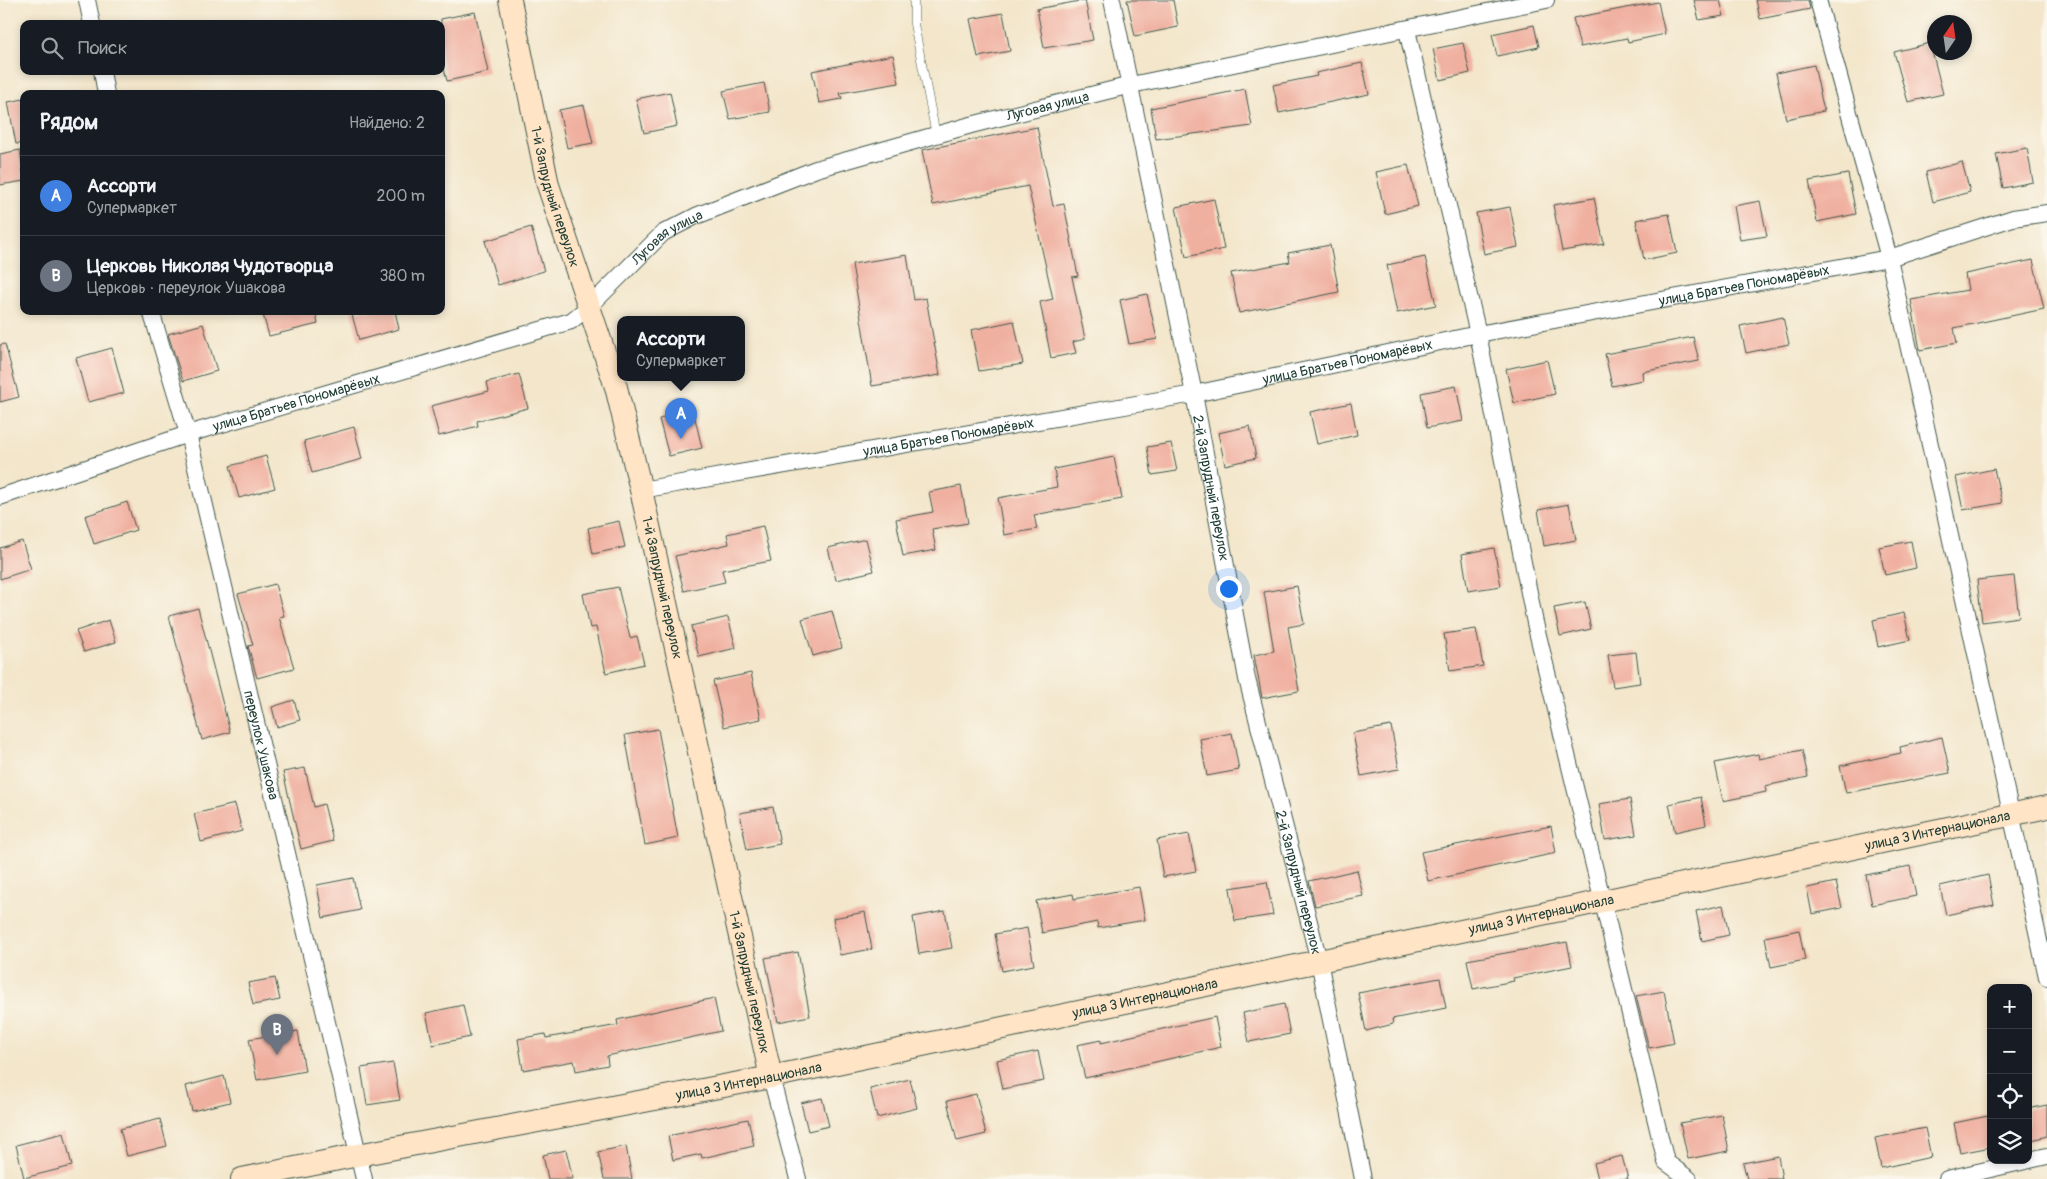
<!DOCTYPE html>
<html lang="ru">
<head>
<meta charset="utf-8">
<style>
  :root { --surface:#171b24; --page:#20242c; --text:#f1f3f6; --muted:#9ea1a6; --line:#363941; --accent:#1f6fb2 }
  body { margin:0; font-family:Pangolin,sans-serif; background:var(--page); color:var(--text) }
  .controls { position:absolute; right:15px; bottom:15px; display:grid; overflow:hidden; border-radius:10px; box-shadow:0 2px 8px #0003 }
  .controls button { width:45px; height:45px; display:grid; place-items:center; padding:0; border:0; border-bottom:1px solid var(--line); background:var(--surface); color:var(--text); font:25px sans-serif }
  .compass { position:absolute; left:1927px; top:15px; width:45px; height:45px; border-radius:50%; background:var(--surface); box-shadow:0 2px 8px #0003; rotate:13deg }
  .you { position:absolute; left:1228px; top:588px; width:18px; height:18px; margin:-12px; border:4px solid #fff; border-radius:50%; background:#1a73e8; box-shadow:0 0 0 8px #1a73e833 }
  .badge { display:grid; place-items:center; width:32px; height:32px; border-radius:50%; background:var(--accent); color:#fff; font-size:16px; font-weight:700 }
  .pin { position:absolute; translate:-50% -41px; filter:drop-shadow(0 1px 2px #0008) }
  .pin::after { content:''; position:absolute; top:26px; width:18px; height:15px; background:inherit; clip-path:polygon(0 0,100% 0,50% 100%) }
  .popup { position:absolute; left:617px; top:316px; width:128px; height:65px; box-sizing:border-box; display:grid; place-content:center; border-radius:10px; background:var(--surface); filter:drop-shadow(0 1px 4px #0005); font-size:16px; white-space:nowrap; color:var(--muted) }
  .popup b { font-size:19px; color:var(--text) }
  .popup::after { content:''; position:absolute; left:50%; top:100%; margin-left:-10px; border:10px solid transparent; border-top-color:var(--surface) }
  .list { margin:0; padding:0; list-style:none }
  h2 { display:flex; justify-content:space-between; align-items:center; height:65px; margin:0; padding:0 20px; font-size:21px }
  h2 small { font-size:16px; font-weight:400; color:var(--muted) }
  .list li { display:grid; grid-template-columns:32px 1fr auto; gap:15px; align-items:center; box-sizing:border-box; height:80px; padding:0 20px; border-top:1px solid var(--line) }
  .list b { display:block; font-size:19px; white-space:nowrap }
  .list p { margin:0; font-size:16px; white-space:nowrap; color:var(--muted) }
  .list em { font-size:16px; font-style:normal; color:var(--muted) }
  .icon { flex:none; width:28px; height:28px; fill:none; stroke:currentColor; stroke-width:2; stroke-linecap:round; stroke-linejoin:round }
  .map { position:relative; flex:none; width:2047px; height:1179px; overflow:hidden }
  .search { position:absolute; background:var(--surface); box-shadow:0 2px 8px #0003; left:20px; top:20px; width:425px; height:55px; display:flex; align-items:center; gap:12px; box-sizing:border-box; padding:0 18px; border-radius:10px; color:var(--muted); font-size:19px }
  .panel { position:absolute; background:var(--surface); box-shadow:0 2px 8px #0003; left:20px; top:90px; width:425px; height:225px; border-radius:10px }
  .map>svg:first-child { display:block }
  .building { fill:#f0b0a0 }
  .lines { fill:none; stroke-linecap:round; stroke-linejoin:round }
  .lane-casing { stroke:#3f564b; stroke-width:9 }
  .street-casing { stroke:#3f564b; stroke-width:18 }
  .secondary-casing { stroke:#3f564b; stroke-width:24 }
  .lane { stroke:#fff; stroke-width:8 }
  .street { stroke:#fff; stroke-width:16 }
  .secondary { stroke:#ffe4c6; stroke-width:22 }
  .labels { text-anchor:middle; stroke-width:4.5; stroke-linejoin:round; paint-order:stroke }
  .street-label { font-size:14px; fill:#1f3d34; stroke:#fbf7ec }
</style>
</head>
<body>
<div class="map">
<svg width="2047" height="1179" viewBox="0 0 2047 1179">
  <rect width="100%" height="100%" fill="#fbf7ec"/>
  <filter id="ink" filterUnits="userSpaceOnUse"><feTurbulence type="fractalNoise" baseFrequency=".02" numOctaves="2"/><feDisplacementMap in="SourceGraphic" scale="10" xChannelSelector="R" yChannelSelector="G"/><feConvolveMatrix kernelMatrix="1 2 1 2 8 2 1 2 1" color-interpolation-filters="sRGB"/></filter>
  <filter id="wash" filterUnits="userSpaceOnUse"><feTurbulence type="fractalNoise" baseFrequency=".0096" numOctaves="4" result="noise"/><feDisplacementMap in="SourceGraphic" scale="20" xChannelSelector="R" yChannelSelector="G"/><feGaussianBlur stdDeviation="1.12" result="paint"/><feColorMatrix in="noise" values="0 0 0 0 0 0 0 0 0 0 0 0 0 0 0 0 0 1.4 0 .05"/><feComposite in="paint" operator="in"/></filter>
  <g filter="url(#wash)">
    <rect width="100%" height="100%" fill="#f3e6cb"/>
    <g id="blocks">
      <g class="building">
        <path d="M1085,0L1093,40L1044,48L1037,9Z"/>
        <path d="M1127,0H1173L1178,27L1135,36Z"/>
        <path d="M1694,0H1720L1724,16L1699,20Z"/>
        <path d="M1756,0H1808L1810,9L1760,19Z"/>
        <path d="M1658,2L1665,34L1628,42L1627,38L1580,47L1573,18Z"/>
        <path d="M475,12L488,72L447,81L441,56V19Z"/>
        <path d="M1003,13L1010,51L978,57L970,19Z"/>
        <path d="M1534,25L1539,47L1497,56L1492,34Z"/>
        <path d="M1463,43L1470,73L1440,80L1433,49Z"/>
        <path d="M1930,43L1943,94L1908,102L1894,52Z"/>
        <path d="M893,55L899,83L840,93L842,99L819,103L812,71Z"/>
        <path d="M1362,63L1369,94L1279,113L1273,85L1317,76L1316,73Z"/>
        <path d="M1814,65L1824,111L1786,119L1776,73Z"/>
        <path d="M764,83L770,112L730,119L723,91Z"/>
        <path d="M1245,89L1252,126L1156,139L1151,108Z"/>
        <path d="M670,92L677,126L644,133L636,99Z"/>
        <path d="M24,99V143L16,144L8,102Z"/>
        <path d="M584,105L593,143L567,148L559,110Z"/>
        <path d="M1037,127L1053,206L1064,204L1078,276L1072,277L1085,339L1073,342L1076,353L1051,358L1040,302L1053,299L1028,186L933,205L922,150Z"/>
        <path d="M2027,148L2033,182L2003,188L1996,154Z"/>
        <path d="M20,150L24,181L0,185V154Z"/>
        <path d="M1962,162L1970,192L1933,202L1926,172Z"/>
        <path d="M1408,165L1418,206L1385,214L1376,172Z"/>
        <path d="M1848,174L1856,214L1817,222L1809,181Z"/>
        <path d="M1594,198L1604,244L1562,251L1553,205Z"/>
        <path d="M1214,199L1224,249L1186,257L1176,207Z"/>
        <path d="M1760,201L1767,236L1740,240L1734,206Z"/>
        <path d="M1510,207L1518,247L1484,254L1476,213Z"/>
        <path d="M1669,214L1677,253L1644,260L1636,220Z"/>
        <path d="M531,227L544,271L498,285L485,241Z"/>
        <path d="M1330,245L1339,292L1239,313L1231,273L1290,262L1288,253Z"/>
        <path d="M907,255L914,300L926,298L940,375L872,386L852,264Z"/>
        <path d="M1425,257L1436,305L1397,313L1387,265Z"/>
        <path d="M2033,260L2044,309L1954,328L1957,343L1920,350L1911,300L1968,290L1965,274Z"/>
        <path d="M1147,294L1157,339L1129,344L1120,300Z"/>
        <path d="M262,311H315L318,324L269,336Z"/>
        <path d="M351,311H395L399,329L359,340Z"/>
        <path d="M1783,317L1789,344L1746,353L1740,326Z"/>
        <path d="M1014,321L1023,364L979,371L971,330Z"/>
        <path d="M203,324L217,371L183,381L168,334Z"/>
        <path d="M1693,337L1699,361L1642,372L1643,380L1612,386L1605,354Z"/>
        <path d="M5,344L19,397L0,402V345Z"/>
        <path d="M112,348L124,393L88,402L76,358Z"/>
        <path d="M1547,360L1555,394L1514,403L1506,369Z"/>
        <path d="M519,374L528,408L477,421L478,426L439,436L431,406L489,391L487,382Z"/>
        <path d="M1456,386L1463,421L1427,428L1421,393Z"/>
        <path d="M1351,403L1357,435L1317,444L1310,412Z"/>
        <path d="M693,410L702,448L669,456L659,419Z"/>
        <path d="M1250,426L1256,458L1225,465L1218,433Z"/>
        <path d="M354,427L362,459L312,473L304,441Z"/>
        <path d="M1171,443L1177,471L1152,475L1147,447Z"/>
        <path d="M266,456L275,488L239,498L230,466Z"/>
        <path d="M1114,457L1122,499L1034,515L1037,529L1004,535L998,498L1057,487L1054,469Z"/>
        <path d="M1994,469L2002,503L1963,510L1956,477Z"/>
        <path d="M961,486L968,523L932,529L936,550L903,556L896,519L933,512L929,492Z"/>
        <path d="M127,502L136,530L94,544L85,516Z"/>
        <path d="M1569,504L1576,540L1544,546L1538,510Z"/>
        <path d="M619,521L625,547L593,554L588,528Z"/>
        <path d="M763,526L771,561L722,570L725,582L684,591L675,556L729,544L727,534Z"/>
        <path d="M866,539L874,571L836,580L828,548Z"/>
        <path d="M22,541L31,569L0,579V548Z"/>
        <path d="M1911,541L1916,568L1885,575L1879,547Z"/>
        <path d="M1494,548L1501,586L1468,591L1462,554Z"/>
        <path d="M2014,576L2019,617L1982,622L1977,580Z"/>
        <path d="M275,584L284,616L279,617L294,668L257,678L248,646L253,645L238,594Z"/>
        <path d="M1297,586L1304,624L1288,627L1299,691L1262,698L1254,655L1274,651L1264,592Z"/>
        <path d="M618,587L630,638L637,636L644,664L606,673L596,627L590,628L583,594Z"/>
        <path d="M1585,602L1591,629L1560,636L1554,608Z"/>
        <path d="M198,608L230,732L202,740L169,616Z"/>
        <path d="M832,611L842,648L813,656L802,619Z"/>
        <path d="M1904,613L1910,640L1878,647L1873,620Z"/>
        <path d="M728,617L736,648L699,657L691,626Z"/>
        <path d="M109,620L116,642L84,652L76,631Z"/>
        <path d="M1476,629L1483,666L1450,671L1444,634Z"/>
        <path d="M1636,652L1640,683L1613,687L1608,655Z"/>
        <path d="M751,673L761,719L724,727L713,681Z"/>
        <path d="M294,700L300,720L277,727L272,707Z"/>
        <path d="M1391,726L1399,769L1361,776L1353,733Z"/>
        <path d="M658,729L678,838L645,845L625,735Z"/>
        <path d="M1232,733L1239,770L1207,776L1200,739Z"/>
        <path d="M1942,737L1950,773L1846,793L1840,766L1901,753L1900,747Z"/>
        <path d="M1802,750L1808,777L1765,786L1766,792L1723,801L1715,763L1758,754L1759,759Z"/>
        <path d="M305,768L314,807L324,804L333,841L301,849L283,772Z"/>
        <path d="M1701,797L1706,825L1675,832L1669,804Z"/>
        <path d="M1630,799L1636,835L1605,840L1599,804Z"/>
        <path d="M235,804L242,831L201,842L194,814Z"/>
        <path d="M773,807L780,844L747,850L740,813Z"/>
        <path d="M1551,826L1556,853L1428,881L1421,852Z"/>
        <path d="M1189,834L1196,871L1163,877L1157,840Z"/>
        <path d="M1910,866L1916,896L1872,905L1866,875Z"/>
        <path d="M1357,870L1363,896L1315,906L1309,881Z"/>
        <path d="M1988,875L1994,905L1946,915L1940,886Z"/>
        <path d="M353,878L360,910L323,918L317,885Z"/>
        <path d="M1267,882L1273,915L1235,921L1230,888Z"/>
        <path d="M1836,882L1842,908L1812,914L1807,888Z"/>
        <path d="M1139,887L1145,920L1098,928L1097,922L1042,933L1036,901L1073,894L1074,899Z"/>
        <path d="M1723,905L1729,935L1702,941L1696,911Z"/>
        <path d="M945,911L952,948L919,954L913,917Z"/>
        <path d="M865,912L872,949L840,955L833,918Z"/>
        <path d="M1027,928L1034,965L1002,971L995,934Z"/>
        <path d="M1799,930L1805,960L1771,967L1765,937Z"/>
        <path d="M1567,942L1572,966L1513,978L1514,981L1473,989L1467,960Z"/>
        <path d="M798,952L810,1016L778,1022L765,958Z"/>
        <path d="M275,978L280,1000L253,1005L248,983Z"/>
        <path d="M1440,978L1446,1008L1392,1019L1393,1024L1366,1031L1358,993Z"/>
        <path d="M1664,991L1674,1043L1649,1048L1636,996Z"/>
        <path d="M714,998L721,1031L607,1056L608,1065L576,1071L574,1061L523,1070L518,1039L545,1034L546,1038L618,1025L617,1020Z"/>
        <path d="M1284,1004L1290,1034L1249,1042L1243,1013Z"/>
        <path d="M463,1005L470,1037L433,1045L426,1013Z"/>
        <path d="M1215,1017L1221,1047L1085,1078L1077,1045L1101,1040V1043Z"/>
        <path d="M298,1031L305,1071L257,1080L249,1039Z"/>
        <path d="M1038,1051L1044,1081L1003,1089L997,1060Z"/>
        <path d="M393,1063L400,1100L367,1105L361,1068Z"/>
        <path d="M224,1076L230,1102L192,1111L186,1086Z"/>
        <path d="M910,1079L917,1108L877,1118L870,1089Z"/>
        <path d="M976,1094L986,1134L957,1141L947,1101Z"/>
        <path d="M822,1098L829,1126L808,1131L801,1103Z"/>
        <path d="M2047,1105V1136L2028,1141V1109Z"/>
        <path d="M1722,1115L1729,1151L1688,1159L1680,1123Z"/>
        <path d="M1988,1116L1991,1147L1960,1153L1954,1123Z"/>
        <path d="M160,1119L167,1146L127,1156L120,1129Z"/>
        <path d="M748,1119L754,1146L702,1158L701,1154L673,1160L668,1136Z"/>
        <path d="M1925,1128L1931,1157L1881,1168L1875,1138Z"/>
        <path d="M64,1133L72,1166L24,1178L16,1145Z"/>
        <path d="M626,1146L632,1179H604L598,1152Z"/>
        <path d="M566,1150L573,1179H548L543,1155Z"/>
        <path d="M1622,1156L1628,1179H1598L1594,1163Z"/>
        <path d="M1778,1156L1782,1179H1747L1743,1163Z"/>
      </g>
    </g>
  </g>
  <g filter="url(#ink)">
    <use href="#blocks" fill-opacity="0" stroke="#3f564b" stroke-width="1"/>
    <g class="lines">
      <defs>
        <path id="lane" d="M914,0V24L936,135"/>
        <g id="street">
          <path d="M87,0L92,24"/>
          <path id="s1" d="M1112,0L1194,394L1247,679L1319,961L1363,1179"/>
          <path d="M1818,0L1889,258L2047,977"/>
          <path d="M1407,30L1478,334L1535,623L1666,1162L1689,1179"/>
          <path d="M102,71L106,94"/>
          <path id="s2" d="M151,311L188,434L364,1179"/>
          <path id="s3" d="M641,490L1194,394L1478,334L1889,258L2013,218L2047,213"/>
          <path id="s4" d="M0,497L188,434L571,321L590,306L663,233L696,216L816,169L971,125L1131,85L1546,0"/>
          <path d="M771,1077L798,1179"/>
          <path d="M1947,1179L2047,1156"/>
        </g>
        <g id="secondary">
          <path id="s5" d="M510,0L548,185L616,387L641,490L771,1077"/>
          <path id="s6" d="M242,1179L358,1155L771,1077L2047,807"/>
        </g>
      </defs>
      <use href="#lane" class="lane-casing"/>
      <use href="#street" class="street-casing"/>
      <use href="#secondary" class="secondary-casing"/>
      <use href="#lane" class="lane"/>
      <use href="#street" class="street"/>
      <use href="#secondary" class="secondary"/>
    </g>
  </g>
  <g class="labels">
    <g class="street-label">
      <text dy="5" stroke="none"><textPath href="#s4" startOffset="1131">Луговая улица</textPath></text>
      <text dy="5" stroke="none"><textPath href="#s5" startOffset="202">1-й Запрудный переулок</textPath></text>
      <text dy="5" stroke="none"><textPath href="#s4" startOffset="726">Луговая улица</textPath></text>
      <text dy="5" stroke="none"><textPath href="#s3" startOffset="1122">улица Братьев Пономарёвых</textPath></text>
      <text dy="5" stroke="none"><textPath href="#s3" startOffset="718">улица Братьев Пономарёвых</textPath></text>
      <text dy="5" stroke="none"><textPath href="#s4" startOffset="311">улица Братьев Пономарёвых</textPath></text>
      <text dy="5" stroke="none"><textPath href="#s3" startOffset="312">улица Братьев Пономарёвых</textPath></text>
      <text dy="5" stroke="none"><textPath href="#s1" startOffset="498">2-й Запрудный переулок</textPath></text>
      <text dy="5" stroke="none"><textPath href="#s5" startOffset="608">1-й Запрудный переулок</textPath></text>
      <text dy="5" stroke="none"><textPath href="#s2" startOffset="448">переулок Ушакова</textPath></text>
      <text dy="5" stroke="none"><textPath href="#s6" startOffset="1731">улица 3 Интернационала</textPath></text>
      <text dy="5" stroke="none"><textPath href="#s1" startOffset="902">2-й Запрудный переулок</textPath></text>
      <text dy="5" stroke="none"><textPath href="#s6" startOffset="1326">улица 3 Интернационала</textPath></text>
      <text dy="5" stroke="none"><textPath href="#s5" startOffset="1012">1-й Запрудный переулок</textPath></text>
      <text dy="5" stroke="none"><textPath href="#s6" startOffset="921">улица 3 Интернационала</textPath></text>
      <text dy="5" stroke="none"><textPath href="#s6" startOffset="516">улица 3 Интернационала</textPath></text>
    </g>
  </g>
</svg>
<div class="controls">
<button>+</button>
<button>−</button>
<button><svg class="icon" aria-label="locate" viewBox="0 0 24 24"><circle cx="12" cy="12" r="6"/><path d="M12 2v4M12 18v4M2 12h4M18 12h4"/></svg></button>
<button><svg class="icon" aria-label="layers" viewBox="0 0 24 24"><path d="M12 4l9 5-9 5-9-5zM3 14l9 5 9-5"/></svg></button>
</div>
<svg class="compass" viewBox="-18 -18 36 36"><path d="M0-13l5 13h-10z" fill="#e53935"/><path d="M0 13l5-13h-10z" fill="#9ea1a6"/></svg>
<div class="you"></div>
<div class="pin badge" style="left:681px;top:439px;background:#3f7fe0">A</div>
<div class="popup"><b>Ассорти</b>Супермаркет</div>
<div class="pin badge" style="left:277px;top:1055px;background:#6b7280">B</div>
<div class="search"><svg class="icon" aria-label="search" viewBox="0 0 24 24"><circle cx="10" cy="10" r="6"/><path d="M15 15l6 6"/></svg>Поиск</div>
<section class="panel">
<h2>Рядом<small>Найдено: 2</small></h2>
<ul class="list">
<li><span class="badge" style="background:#3f7fe0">A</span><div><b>Ассорти</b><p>Супермаркет</p></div><em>200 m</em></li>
<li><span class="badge" style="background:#6b7280">B</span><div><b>Церковь Николая Чудотворца</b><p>Церковь · переулок Ушакова</p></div><em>380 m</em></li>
</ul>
</section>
</div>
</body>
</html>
